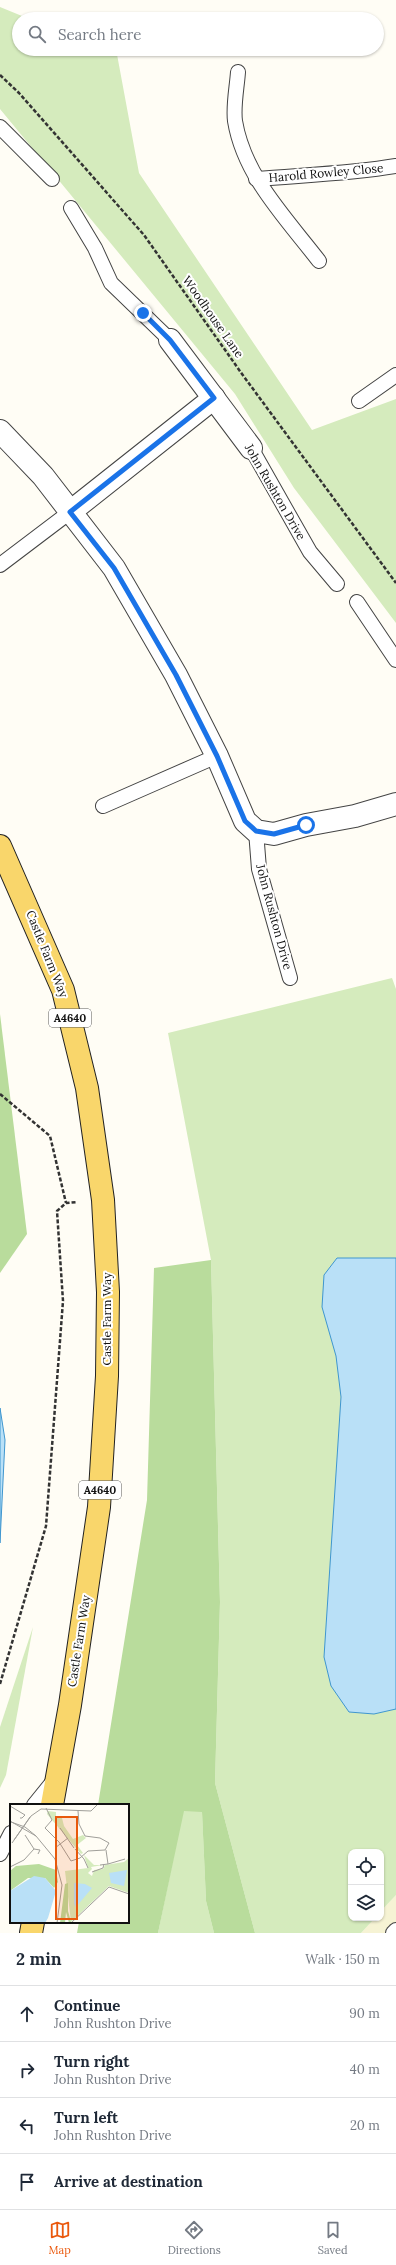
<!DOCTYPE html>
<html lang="en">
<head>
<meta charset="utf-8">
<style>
  :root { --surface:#fff; --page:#f2f2f3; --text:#1f2937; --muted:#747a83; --line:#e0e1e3; --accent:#ea580c }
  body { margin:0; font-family:Lora,serif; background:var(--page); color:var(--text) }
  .controls { position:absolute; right:12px; bottom:12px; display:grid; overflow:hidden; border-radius:8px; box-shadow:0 1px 3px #0004 }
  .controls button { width:36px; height:36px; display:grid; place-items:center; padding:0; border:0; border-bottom:1px solid var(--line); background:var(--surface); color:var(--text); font:20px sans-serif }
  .stop { position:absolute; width:12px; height:12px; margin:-9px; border:3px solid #1a73e8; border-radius:50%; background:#fff }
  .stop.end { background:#1a73e8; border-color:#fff; box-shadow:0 1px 4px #0008 }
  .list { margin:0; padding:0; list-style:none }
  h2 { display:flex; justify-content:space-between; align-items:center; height:52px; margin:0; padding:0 16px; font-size:17px }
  h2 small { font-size:13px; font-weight:400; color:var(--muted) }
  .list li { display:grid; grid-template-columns:26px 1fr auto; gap:12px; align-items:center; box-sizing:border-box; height:56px; padding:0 16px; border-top:1px solid var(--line) }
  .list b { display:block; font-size:15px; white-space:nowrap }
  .list p { margin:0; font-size:13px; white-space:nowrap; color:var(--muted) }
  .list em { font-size:13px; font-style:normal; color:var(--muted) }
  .icon { flex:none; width:22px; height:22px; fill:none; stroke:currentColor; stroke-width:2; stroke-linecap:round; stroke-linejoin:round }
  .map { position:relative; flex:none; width:396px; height:1933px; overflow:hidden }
  .search { position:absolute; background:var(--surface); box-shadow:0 1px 3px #0004; left:12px; right:12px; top:12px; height:44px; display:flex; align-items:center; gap:10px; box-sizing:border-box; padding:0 14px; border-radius:22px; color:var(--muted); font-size:15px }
  .sheet { height:276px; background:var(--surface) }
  nav { display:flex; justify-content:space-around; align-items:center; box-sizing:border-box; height:56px; border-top:1px solid var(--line); background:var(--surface); font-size:11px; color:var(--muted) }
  nav a { display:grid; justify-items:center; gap:2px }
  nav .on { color:var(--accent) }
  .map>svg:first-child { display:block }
  .farmland { fill:#f6f3d4 }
  .green { fill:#d5ebbd }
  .forest { fill:#b9dc9c }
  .water { fill:#b9e0f7; stroke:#3f96cf }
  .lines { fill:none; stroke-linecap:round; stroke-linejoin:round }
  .service-casing { stroke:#444; stroke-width:16 }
  .minor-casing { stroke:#444; stroke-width:24 }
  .primary-casing { stroke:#222; stroke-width:24 }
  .path { stroke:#333; stroke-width:2.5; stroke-dasharray:4 2; stroke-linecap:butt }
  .service { stroke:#fff; stroke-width:14 }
  .minor { stroke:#fff; stroke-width:22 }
  .primary { stroke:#f9d66b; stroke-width:22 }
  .route { stroke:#1a73e8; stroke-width:5 }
  .labels { text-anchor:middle; stroke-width:4; stroke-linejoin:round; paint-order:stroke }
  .shield { fill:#fff; stroke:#585858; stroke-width:1 }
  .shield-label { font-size:11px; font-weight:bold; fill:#111 }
  .street-label { font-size:12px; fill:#111; stroke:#fff }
  .inset-road { fill:none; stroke:#a09f9a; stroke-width:1 }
  .view { fill:#e8590c; fill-opacity:0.15; stroke:#e8590c; stroke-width:2 }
  .inset-edge { fill:none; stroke:#111; stroke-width:2 }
</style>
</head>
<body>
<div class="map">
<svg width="396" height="1933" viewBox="0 0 396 1933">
  <rect width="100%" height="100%" fill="#fffdf5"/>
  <path class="farmland" d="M396,1895V1933H361L375,1918H381V1911Z"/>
  <g class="green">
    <path d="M0,7L22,16L71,17L79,19H19V49H116L139,173L312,430L396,399V623L294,488L235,394L0,109Z"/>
    <path d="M392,978L396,989V1895L381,1911V1852H351V1918H375L361,1933H255L215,1783L220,1602L211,1260L168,1033Z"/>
    <path d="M33,1627L6,1775L0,1788V1727Z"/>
    <path d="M183,1811H202L206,1901L214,1933H158Z"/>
  </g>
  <g class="forest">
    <path d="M0,1014L27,1234L0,1273Z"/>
    <path d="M211,1260L220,1602L215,1783L255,1933H214L206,1901L202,1812L184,1811L158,1933H77L79,1922H128V1805H98L147,1500L154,1268Z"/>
  </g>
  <g class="water">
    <path d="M337,1258H396V1709L374,1714L349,1712L331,1686L324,1657L341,1397L336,1356L322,1307L324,1275Z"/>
    <path d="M0,1408L5,1440L0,1543Z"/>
  </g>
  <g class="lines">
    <defs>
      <g id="service">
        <path d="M238,72C237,87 233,106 235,121C244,176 286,218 319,261"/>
        <path d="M0,127L52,179"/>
        <path d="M256,179C303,175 350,174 396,166"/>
        <path d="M71,208L95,248L111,283L170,340"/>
        <path d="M359,401L396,375"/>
        <path d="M251,448L310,552L337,584"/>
        <path d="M0,565L70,512"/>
        <path d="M357,602L396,660"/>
        <path d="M103,806L217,756"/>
        <path d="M256,831L259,869L290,978"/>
        <path d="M34,1805L55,1779"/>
        <path d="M0,1854L11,1833"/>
        <path d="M393,1933L396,1930"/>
      </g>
      <g id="minor">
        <path d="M170,340L251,448"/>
        <path d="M0,431L43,476L114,568L176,675L217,756L245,821L256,831L274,834L306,825L355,816L396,804"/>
        <path d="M70,512L214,398"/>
      </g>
      <g id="primary">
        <path d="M0,846L63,990L87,1088L103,1200L108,1292L107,1376L99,1507L70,1705L52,1805"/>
        <path d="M31,1933L33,1922"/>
      </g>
    </defs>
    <use href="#service" class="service-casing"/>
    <use href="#minor" class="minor-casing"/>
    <use href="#primary" class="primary-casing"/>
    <g class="path">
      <path d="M0,75L19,93L144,235L242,374L396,583"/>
      <path d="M0,1094L50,1136L66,1203"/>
      <path d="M0,1684L46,1526L63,1301L57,1211L66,1203L77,1202"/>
    </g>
    <use href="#service" class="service"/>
    <use href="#minor" class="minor"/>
    <use href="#primary" class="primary"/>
  </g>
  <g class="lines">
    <path class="route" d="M143,313L170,340L214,398L70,512L114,568L176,675L217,756L245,821L256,831L274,834L306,825"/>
  </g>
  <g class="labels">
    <g class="shield">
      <rect x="49" y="1009" width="42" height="18" rx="3"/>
      <rect x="79" y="1481" width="42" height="18" rx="3"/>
    </g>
    <g class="shield-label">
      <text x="70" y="1022">A4640</text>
      <text x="100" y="1494">A4640</text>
    </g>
    <g class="street-label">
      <text transform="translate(326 173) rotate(-5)" y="4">Harold Rowley Close</text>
      <text transform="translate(213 317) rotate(55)" y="4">Woodhouse Lane</text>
      <text transform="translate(275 492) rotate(60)" y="4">John Rushton Drive</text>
      <text transform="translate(274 917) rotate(75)" y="4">John Rushton Drive</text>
      <text transform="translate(47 954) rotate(68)" y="4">Castle Farm Way</text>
      <text transform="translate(107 1319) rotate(-90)" y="4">Castle Farm Way</text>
      <text transform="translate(79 1641) rotate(-81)" y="4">Castle Farm Way</text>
    </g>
  </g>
  <g transform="translate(10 1804)">
    <rect width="119" height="119" fill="#fffdf5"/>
    <path d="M38,7L46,8V13L52,14L54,22L63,35L73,31L76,34L67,41L73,49L71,50L37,10ZM74,51L84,61H93L81,63L82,65L78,69L82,72L84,66L93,65L95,61L114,58L119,54V89L99,82L61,118L55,67L78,64Z" fill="#d5ebbd"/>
    <path d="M29,60L46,66L48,78L44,84L35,74H18L0,87V67L6,62ZM58,79V107L61,118L59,119L56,108L55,119H50L55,80Z" fill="#b9dc9c"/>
    <path d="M117,66L114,82L101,79L99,69ZM24,72L35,74L46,87L38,114L35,119H0V87ZM64,79L75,80L82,84L66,103L64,100Z" fill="#b9e0f7"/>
    <path class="inset-road" d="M0,2L15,11L12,14H10M36,4L42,16L35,24L49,38L61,57L70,54L78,47L95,46L99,39L90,34L75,32L69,20L68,7M0,17L26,32L45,55L52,81L47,119M1,18L15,23L26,32M50,24L64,44M15,31L24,45L30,46L28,50M4,36L20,13M2,39L21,12L31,5L81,7L88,0M45,44L58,34M65,45L74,55L78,64M98,60L115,55M90,61L98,60L96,46M0,63L14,56L24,45M82,68L93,64L94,60M61,119L99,83L119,90"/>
    <path class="view" d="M46,13H67V115H46Z"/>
    <rect width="119" height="119" class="inset-edge"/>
  </g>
</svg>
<div class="controls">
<button><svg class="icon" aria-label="locate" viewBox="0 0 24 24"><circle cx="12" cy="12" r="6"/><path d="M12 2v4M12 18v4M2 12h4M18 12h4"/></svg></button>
<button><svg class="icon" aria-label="layers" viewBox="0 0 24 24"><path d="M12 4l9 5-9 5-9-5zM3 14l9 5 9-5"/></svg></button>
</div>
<div class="stop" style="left:306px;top:825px"></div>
<div class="stop end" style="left:143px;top:313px"></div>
<div class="search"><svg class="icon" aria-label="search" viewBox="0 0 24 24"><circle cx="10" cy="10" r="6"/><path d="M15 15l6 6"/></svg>Search here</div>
</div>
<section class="sheet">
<h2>2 min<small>Walk · 150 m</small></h2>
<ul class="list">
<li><svg class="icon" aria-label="ahead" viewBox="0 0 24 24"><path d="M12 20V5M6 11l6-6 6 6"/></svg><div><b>Continue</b><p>John Rushton Drive</p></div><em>90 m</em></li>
<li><svg class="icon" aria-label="right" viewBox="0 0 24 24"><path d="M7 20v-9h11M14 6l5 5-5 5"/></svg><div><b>Turn right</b><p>John Rushton Drive</p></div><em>40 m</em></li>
<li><svg class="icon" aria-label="left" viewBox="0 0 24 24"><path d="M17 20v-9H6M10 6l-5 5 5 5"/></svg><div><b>Turn left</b><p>John Rushton Drive</p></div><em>20 m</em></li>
<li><svg class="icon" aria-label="arrive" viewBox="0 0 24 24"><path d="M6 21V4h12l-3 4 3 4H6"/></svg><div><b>Arrive at destination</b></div></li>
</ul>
</section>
<nav>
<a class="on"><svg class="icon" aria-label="map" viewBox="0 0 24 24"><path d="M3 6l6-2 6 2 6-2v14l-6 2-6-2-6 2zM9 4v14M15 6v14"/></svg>Map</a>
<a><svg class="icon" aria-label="directions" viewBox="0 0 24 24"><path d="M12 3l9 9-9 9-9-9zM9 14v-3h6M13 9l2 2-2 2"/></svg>Directions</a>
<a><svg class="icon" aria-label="saved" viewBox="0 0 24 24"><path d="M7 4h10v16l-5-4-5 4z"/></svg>Saved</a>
</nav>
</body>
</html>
